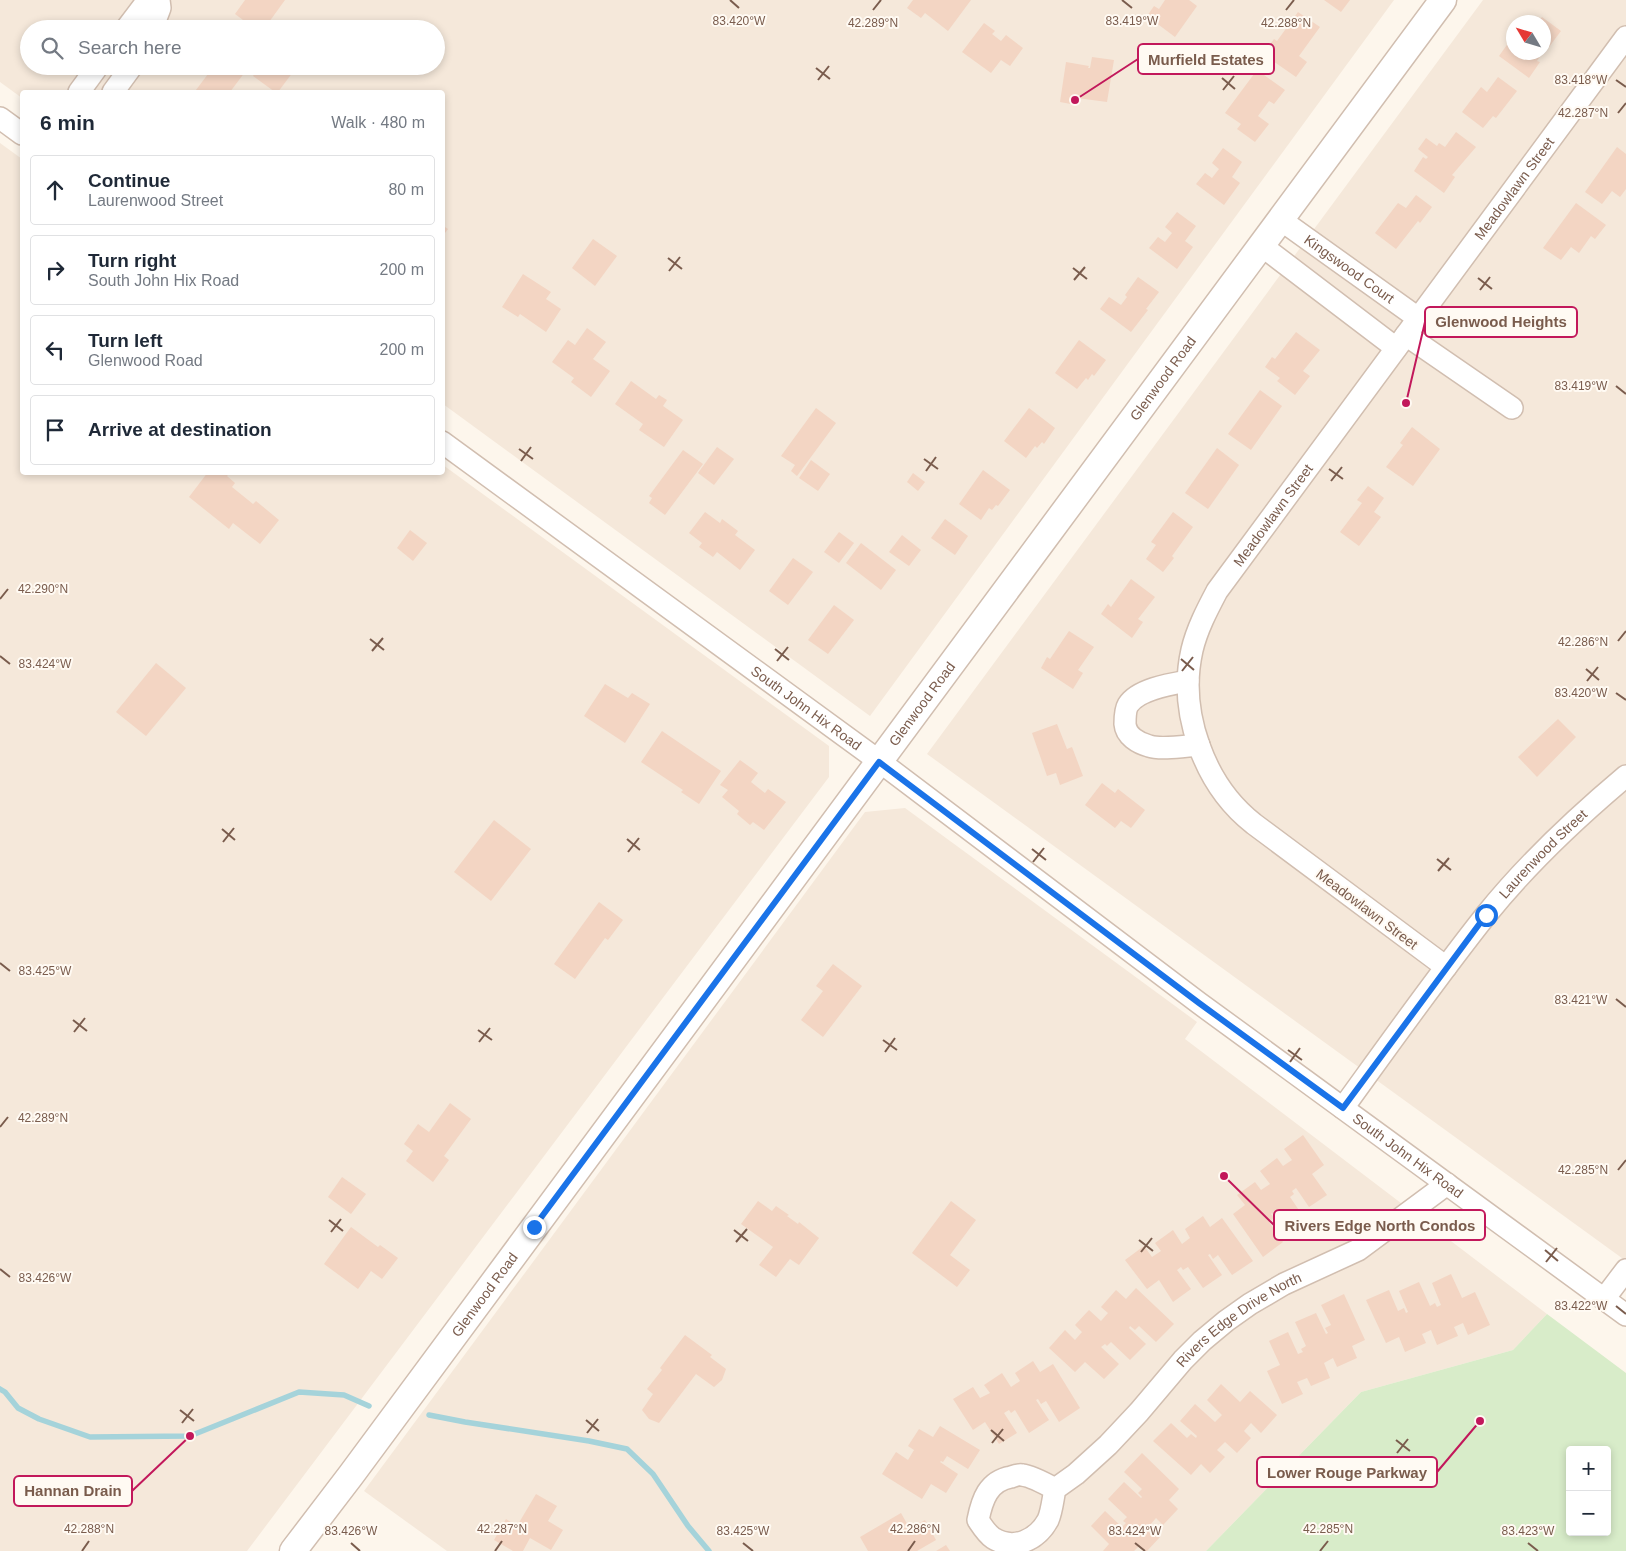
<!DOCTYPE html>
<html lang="en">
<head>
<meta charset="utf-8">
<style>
  :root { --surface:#fff; --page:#f2f2f3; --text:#1f2937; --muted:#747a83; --line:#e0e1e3 }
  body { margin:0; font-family:Arial,sans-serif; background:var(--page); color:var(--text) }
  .controls { position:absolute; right:15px; bottom:15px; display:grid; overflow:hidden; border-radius:5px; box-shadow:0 2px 8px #0003 }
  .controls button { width:45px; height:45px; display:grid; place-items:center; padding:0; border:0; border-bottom:1px solid var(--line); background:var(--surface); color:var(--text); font:25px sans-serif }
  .compass { position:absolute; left:1506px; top:15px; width:45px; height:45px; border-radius:50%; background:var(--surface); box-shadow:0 2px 8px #0003; rotate:308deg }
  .stop { position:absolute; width:15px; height:15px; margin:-11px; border:4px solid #1a73e8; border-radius:50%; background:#fff }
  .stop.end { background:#1a73e8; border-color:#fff; box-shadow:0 1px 5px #0008 }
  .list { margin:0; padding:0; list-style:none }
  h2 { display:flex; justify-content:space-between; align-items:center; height:65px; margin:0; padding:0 20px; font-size:21px }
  h2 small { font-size:16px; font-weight:400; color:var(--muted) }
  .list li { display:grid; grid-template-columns:32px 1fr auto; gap:15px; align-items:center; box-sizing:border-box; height:70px; margin:0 10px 10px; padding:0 10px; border:1px solid var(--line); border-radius:5px }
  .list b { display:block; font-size:19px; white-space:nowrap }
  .list p { margin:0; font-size:16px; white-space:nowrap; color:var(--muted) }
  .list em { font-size:16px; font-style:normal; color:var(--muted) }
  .icon { flex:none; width:28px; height:28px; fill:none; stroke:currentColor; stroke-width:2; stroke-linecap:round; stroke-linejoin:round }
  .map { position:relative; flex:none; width:1626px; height:1551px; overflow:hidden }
  .search { position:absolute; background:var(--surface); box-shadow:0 2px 8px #0003; left:20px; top:20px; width:425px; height:55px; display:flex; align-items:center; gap:12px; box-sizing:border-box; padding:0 18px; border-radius:28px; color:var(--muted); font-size:19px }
  .panel { position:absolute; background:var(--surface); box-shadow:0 2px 8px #0003; left:20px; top:90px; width:425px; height:385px; border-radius:5px }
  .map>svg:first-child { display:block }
  .residential { fill:#f5e8da; fill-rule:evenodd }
  .green { fill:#d8ecc9; fill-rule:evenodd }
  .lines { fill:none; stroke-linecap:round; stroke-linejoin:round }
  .stream { stroke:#a5d3da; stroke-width:5.5 }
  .building { fill:#f3d5c3 }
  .minor-casing { stroke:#d1beb0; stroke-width:24 }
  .tertiary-casing { stroke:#d1beb0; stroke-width:29 }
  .minor { stroke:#fff; stroke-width:21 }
  .tertiary { stroke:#fff; stroke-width:26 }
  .route { stroke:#1a73e8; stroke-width:6 }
  .ticks { fill:none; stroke:#7a5c4d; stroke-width:2 }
  .labels { text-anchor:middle; stroke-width:4; stroke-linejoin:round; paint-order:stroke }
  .street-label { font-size:14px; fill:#7a5c4d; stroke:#fffaf3 }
  .ticks-label { font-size:12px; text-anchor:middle; fill:#7a5c4d; stroke:#fffaf3; stroke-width:4; stroke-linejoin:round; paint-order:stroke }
  .leader { fill:none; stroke:#c2185b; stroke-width:2 }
  .callout-dot { fill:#c2185b; stroke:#fffaf3; stroke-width:2 }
  .callout { fill:#fffaf3; stroke:#c2185b; stroke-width:2 }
  .callout-label { font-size:15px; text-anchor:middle; font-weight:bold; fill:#7a5c4d }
</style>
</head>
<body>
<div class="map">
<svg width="1626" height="1551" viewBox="0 0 1626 1551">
  <rect width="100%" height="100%" fill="#fdf6ec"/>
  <g class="residential">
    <path d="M0,0H1394L870,716L443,404L442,92H22V98L0,82ZM29,29H436V66H29Z"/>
    <path d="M1483,0H1626V1261L927,754ZM1514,22H1544V52H1514Z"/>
    <path d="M0,143L22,159V472H442L443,465L829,746V777L247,1551H0Z"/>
    <path d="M905,808L1197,1022L1185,1039L1547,1314L1513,1350L1361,1392L1206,1551H447L364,1491L865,812Z"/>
  </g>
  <path class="green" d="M1547,1314L1626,1373V1551H1206L1361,1392L1513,1350ZM1570,1450H1607V1532H1570Z"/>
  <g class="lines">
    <g class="stream">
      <path d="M0,1389L5,1392L18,1408L39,1419L90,1437L190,1436L299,1392L344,1395L369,1406"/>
      <path d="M429,1415L465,1422L589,1441L627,1449L653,1474L688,1526L709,1551"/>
    </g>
  </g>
  <g class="building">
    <path d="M245,0H285L264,29H255L235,14Z"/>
    <path d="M913,0H971L948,31L925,13L921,18L907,8Z"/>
    <path d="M1165,0H1189L1197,6L1175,37L1147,16L1154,6L1159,9Z"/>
    <path d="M1324,0H1350L1341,12Z"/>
    <path d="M1298,12L1320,27L1299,56L1307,62L1296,77L1263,54L1274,39L1277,41Z"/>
    <path d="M1542,17L1561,31L1549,47L1548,46L1544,52V22H1538Z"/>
    <path d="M984,23L995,31L992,34L1001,41L1006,35L1023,48L1010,66L1001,60L991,73L962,52Z"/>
    <path d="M1509,42L1512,44L1514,42V52H1543L1537,61L1540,62L1529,78L1499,56Z"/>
    <path d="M1092,57L1114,60L1107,102L1077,98L1076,105L1060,102L1066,62L1089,66L1088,68H1090Z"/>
    <path d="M214,66H238L245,72L230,92H200L196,90Z"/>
    <path d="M260,66H285L293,72L278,92H275L253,76Z"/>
    <path d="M1257,70L1285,90L1274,104L1269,101L1258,116L1269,124L1255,142L1237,129L1241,124L1225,113Z"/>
    <path d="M1498,77L1517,91L1496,118L1493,116L1483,128L1462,112L1481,87L1487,92Z"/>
    <path d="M1456,132L1476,147L1452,175L1455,177L1444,193L1414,171L1423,157L1426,159L1428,157L1418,149L1426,138L1437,146L1439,143L1445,147Z"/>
    <path d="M1617,147L1626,154V189L1620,197L1612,191L1602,204L1585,192Z"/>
    <path d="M1223,148L1242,162L1232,177L1240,183L1224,205L1196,184L1205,173L1212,178L1219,169L1212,163Z"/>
    <path d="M1416,195L1432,207L1420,223L1418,221L1396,249L1375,233L1398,203L1406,208Z"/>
    <path d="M1576,203L1606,225L1595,239L1591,236L1579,253L1571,247L1561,260L1543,248Z"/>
    <path d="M1177,212L1196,226L1185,241L1193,247L1177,269L1149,248L1158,237L1165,242L1172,233L1165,227Z"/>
    <path d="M442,225L448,229L442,237Z"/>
    <path d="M593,239L617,256L595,286L572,268Z"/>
    <path d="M523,274L551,292L546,299L561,309L546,332L520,314L518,317L502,307Z"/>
    <path d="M1138,277L1159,292L1146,309L1148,310L1131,332L1100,309L1109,297L1121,305L1127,297L1125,295Z"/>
    <path d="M587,328L606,342L593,359L610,371L591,397L571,382L574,378L552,362L568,340L575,345Z"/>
    <path d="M1296,332L1320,350L1303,371L1310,376L1295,395L1277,381L1280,378L1265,367L1272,357L1275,359Z"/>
    <path d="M1079,340L1106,360L1094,376L1092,374L1088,380L1086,378L1077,389L1055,373Z"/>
    <path d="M631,381L656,399L659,395L667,400L663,406L683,420L664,447L639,430L643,424L615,404Z"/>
    <path d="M1260,390L1282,406L1251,450L1228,434Z"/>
    <path d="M816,408L836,423L797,476L791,471L795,465L781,456Z"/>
    <path d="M1029,408L1055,428L1044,444L1042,442L1037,448L1035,446L1026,458L1004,441Z"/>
    <path d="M1412,427L1440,449L1413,486L1386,467L1403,445L1400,443Z"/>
    <path d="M717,447L734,459L714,485L698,473Z"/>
    <path d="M1217,448L1239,465L1208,509L1185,493Z"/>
    <path d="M683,450L703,464L665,515L649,503L652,498L649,496Z"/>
    <path d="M811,460L830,474L818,491L799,478Z"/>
    <path d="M983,470L1010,490L998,506L996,505L992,510L989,508L981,520L959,504Z"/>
    <path d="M208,472H227L229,474L227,476L235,483L232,487L253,504L256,501L279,520L260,544L233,523L229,529L189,497Z"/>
    <path d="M913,473L925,482L918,491L907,482Z"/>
    <path d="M1368,486L1384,498L1374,512L1381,517L1359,546L1340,532L1362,503L1357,500Z"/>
    <path d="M705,512L720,523L722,519L738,531L735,535L755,550L740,570L717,552L713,557L699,547L702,543L689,533Z"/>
    <path d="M1173,512L1193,527L1172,556L1174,558L1163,572L1146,559L1156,545L1151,542Z"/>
    <path d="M945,519L968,536L955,555L931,538Z"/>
    <path d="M410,530L427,543L413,561L397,548Z"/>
    <path d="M839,532L854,543L839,563L824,552Z"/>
    <path d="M902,535L921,550L909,566L889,552Z"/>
    <path d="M861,543L896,570L881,590L846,563Z"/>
    <path d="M793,558L813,572L788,605L769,591Z"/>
    <path d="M1131,579L1155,597L1138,619L1143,622L1132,638L1101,614L1108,604L1111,607Z"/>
    <path d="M834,605L854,620L828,654L808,640Z"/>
    <path d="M1069,631L1094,647L1078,670L1083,673L1073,689L1041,668L1047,657L1050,659Z"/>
    <path d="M156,663L186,688L146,736L116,712Z"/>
    <path d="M605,684L628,698L632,693L650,704L625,743L584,716Z"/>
    <path d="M1558,719L1576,737L1537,777L1518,757Z"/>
    <path d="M1057,724L1067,749L1072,747L1083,776L1060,785L1056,773L1047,776L1032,733Z"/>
    <path d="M662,731L721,771L699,804L681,792L683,790L641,762Z"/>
    <path d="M740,760L758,773L751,782L765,793L768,789L786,802L764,830L753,822L750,825L737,814L739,811L722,797L728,790L720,785Z"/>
    <path d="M1102,783L1115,793L1118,789L1145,810L1131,828L1121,821L1115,828L1085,805Z"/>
    <path d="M494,820L531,849L491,901L454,872Z"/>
    <path d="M599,902L623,920L608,940L605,938L575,979L554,964Z"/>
    <path d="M833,964L862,986L823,1037L801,1020L823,991L816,986Z"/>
    <path d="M450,1103L471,1119L444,1156L449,1160L433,1182L406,1161L413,1151L404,1144L418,1124L429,1132Z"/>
    <path d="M1303,1135L1324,1165L1312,1174L1327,1195L1309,1207L1296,1188L1292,1191L1294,1194L1290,1197L1305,1219L1286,1232L1272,1213L1271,1214L1274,1218L1269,1222L1283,1242L1263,1257L1233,1214L1245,1205L1237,1195L1255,1182L1261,1190L1270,1184L1260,1171L1277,1158L1283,1166L1292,1160L1284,1149Z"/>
    <path d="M342,1177L366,1194L351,1214L328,1197Z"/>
    <path d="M758,1201L772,1211L776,1206L789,1215L787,1216L798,1224L799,1222L819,1238L799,1265L790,1259L776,1277L759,1265L773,1247L741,1224Z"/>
    <path d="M951,1201L976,1220L950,1255L970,1270L957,1287L912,1253Z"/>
    <path d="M1203,1216L1210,1227L1222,1218L1253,1261L1232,1275L1218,1255L1213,1259L1210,1254L1208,1255L1222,1275L1203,1288L1188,1267L1183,1270L1181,1267L1177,1270L1191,1289L1173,1302L1159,1280L1147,1289L1125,1260L1144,1246L1152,1257L1161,1251L1155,1243L1173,1230L1182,1244L1190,1238L1185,1229Z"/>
    <path d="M351,1227L378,1247L380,1245L398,1258L382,1279L371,1271L358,1289L324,1264Z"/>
    <path d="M1451,1274L1462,1298L1475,1292L1490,1325L1468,1335L1463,1323L1454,1327L1458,1336L1437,1345L1431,1330L1422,1334L1426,1343L1405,1352L1399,1337L1386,1343L1366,1300L1389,1290L1398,1311L1404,1308L1406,1313L1408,1312L1399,1291L1419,1282L1430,1306L1435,1303L1437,1307L1441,1305L1432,1283Z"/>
    <path d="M1136,1288L1174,1324L1156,1342L1139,1326L1135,1330L1130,1326L1129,1328L1146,1344L1130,1360L1111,1342L1107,1346L1105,1344L1101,1347L1119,1364L1104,1379L1085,1362L1075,1372L1049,1348L1065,1330L1075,1340L1082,1332L1075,1325L1089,1310L1101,1321L1108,1313L1101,1307L1116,1290L1126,1299Z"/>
    <path d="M1344,1294L1365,1340L1352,1346L1357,1358L1337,1367L1333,1358L1324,1363L1330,1378L1311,1386L1307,1378L1297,1382L1303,1394L1282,1404L1267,1371L1280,1365L1269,1341L1288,1332L1298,1354L1303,1352L1301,1349L1306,1346L1295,1322L1316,1313L1326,1334L1328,1333L1325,1328L1331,1325L1321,1305Z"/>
    <path d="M685,1335L712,1355L710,1357L726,1369L722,1380L714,1387L696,1374L659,1423L649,1419L642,1410L653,1394L647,1389L662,1370L660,1368Z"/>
    <path d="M1033,1361L1040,1372L1053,1364L1080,1408L1059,1422L1046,1401L1041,1404L1038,1399L1036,1400L1049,1420L1029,1433L1015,1410L1011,1413L1009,1410L1004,1413L1017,1433L999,1444L985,1422L973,1430L953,1399L973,1387L980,1398L990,1393L984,1385L1002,1373L1011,1387L1020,1381L1015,1373Z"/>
    <path d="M1221,1384L1240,1402L1250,1391L1277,1415L1261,1433L1251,1423L1244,1431L1251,1438L1237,1453L1225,1442L1217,1450L1225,1457L1210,1473L1201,1464L1191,1475L1153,1441L1171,1423L1187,1438L1191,1434L1196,1438L1197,1436L1180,1421L1195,1404L1215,1422L1222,1415L1207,1400Z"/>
    <path d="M940,1426L980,1450L968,1469L947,1456L943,1462L941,1461L940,1462L958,1474L946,1493L931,1484L922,1499L882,1474L896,1452L908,1460L914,1450L908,1446L919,1429L933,1437Z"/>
    <path d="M1142,1453L1179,1489L1169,1500L1178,1509L1163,1525L1156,1518L1149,1526L1160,1537L1147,1551H1145L1139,1546L1134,1551H1103L1109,1544L1091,1526L1105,1511L1122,1527L1126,1523L1123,1521L1127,1517L1108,1499L1124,1482L1141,1498L1142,1497L1138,1493L1142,1489L1124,1472Z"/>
    <path d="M536,1494L557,1506L548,1521L563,1530L551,1550L530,1538L523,1551H513L494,1540L506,1519L517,1526Z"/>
    <path d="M901,1513L910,1529L925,1520L936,1540L917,1551H868L860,1537Z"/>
    <path d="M946,1545L950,1551H936Z"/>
  </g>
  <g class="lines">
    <defs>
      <g id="minor">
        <path d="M126,29L148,0"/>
        <path d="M152,29L160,8L159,0"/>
        <path d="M79,92L98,66"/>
        <path d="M113,92L132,66"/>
        <path d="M0,118L22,134"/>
        <path id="s1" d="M1281,220L1418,318"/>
        <path d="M1262,246L1396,348"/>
        <path d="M1406,335L1512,408"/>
        <path id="s2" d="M442,442L879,761L1199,1003L1626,1315"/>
        <path d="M1188,681C1171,684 1138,689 1128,705C1125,710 1125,718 1125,724C1126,736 1138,743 1149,746C1161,750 1185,746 1199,745"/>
        <path id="s3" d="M1446,967L1254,824C1204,785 1178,712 1192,650C1197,629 1207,610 1217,591L1626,37"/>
        <path id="s4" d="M1343,1108C1390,1043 1436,978 1486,915C1527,864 1576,818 1626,776"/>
        <path d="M1604,1299L1626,1270"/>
        <path id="s5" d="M1055,1489C1046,1484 1031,1476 1022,1475C1019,1474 1014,1476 1011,1477C988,1481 982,1500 978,1520C982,1526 987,1534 993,1538C1014,1551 1037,1540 1048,1520C1052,1511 1053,1498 1055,1489L1076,1474L1108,1445L1139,1412L1183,1360L1202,1341L1226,1321L1250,1304L1284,1284L1358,1250L1447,1184"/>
      </g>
      <g id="tertiary">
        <path id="s6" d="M293,1551L351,1475L1443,0"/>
      </g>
    </defs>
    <use href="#minor" class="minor-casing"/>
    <use href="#tertiary" class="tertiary-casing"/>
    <use href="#minor" class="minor"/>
    <use href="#tertiary" class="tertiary"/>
  </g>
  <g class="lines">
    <path class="route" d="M534,1227L879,762L1199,1003L1343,1108L1486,915"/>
  </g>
  <path class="ticks" d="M730,0L739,8M1122,0L1132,8M873,10L881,0M1286,10L1294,0M816,68L830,79M1222,78L1235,89M818,80L829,66M1616,80L1626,87M1223,90L1234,76M1618,113L1626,103M668,258L682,269M1073,268L1087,279M669,271L680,257M1478,278L1492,289M1074,280L1085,267M1480,290L1490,277M1616,386L1626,394M519,449L533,459M924,459L938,469M521,461L531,447M1329,469L1343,479M926,471L936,457M1331,481L1342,467M0,599L8,589M370,639L384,650M1618,641L1626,631M775,649L789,660M372,651L383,638M0,656L10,664M1181,659L1194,670M777,661L788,647M1586,669L1599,680M1182,671L1193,657M1587,681L1598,667M1616,693L1626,700M222,829L235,840M627,839L640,850M223,842L234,828M1032,849L1046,860M628,852L639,838M1437,859L1451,870M1033,862L1044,848M1438,871L1449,858M0,963L10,971M1616,999L1626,1007M73,1020L87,1031M478,1030L492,1040M74,1032L85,1018M883,1040L897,1050M479,1042L490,1028M1288,1050L1302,1060M885,1052L895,1038M1290,1062L1300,1048M0,1127L8,1117M1618,1170L1626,1160M329,1220L343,1231M734,1230L748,1241M331,1232L341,1219M1139,1240L1153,1251M736,1242L747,1229M1545,1250L1558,1261M1141,1252L1152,1238M1546,1262L1557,1248M0,1269L10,1277M1616,1306L1626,1314M180,1410L194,1421M586,1420L599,1431M182,1423L193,1409M991,1430L1004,1441M587,1433L598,1419M1396,1440L1410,1451M992,1443L1003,1429M1397,1453L1408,1439M351,1543L360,1551M743,1543L753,1551M1135,1543L1145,1551M1528,1543L1538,1551M82,1551L89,1541M495,1551L502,1541M908,1551L915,1541M1320,1551L1328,1541"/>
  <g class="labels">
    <g class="street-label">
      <text dy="5" stroke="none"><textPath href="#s3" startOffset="998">Meadowlawn Street</textPath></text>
      <text dy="5" stroke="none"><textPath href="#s1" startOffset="84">Kingswood Court</textPath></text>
      <text dy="5" stroke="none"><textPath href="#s6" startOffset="1460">Glenwood Road</textPath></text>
      <text dy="5" stroke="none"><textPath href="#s3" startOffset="592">Meadowlawn Street</textPath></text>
      <text dy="5" stroke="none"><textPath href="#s6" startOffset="1055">Glenwood Road</textPath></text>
      <text dy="5" stroke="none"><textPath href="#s2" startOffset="451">South John Hix Road</textPath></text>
      <text dy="5" stroke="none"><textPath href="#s4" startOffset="324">Laurenwood Street</textPath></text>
      <text transform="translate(1367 909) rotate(37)" y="5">Meadowlawn Street</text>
      <text dy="5" stroke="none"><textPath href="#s2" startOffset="1201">South John Hix Road</textPath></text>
      <text dy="5" stroke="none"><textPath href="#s6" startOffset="320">Glenwood Road</textPath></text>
      <text dy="5" stroke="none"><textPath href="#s5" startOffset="478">Rivers Edge Drive North</textPath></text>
    </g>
  </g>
  <g class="ticks-label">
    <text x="739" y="25">83.420°W</text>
    <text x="1132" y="25">83.419°W</text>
    <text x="873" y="27">42.289°N</text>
    <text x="1286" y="27">42.288°N</text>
    <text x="1581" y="84">83.418°W</text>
    <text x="1583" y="117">42.287°N</text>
    <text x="1581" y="390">83.419°W</text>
    <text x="43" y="593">42.290°N</text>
    <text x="1583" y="646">42.286°N</text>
    <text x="45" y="668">83.424°W</text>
    <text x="1581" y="697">83.420°W</text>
    <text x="45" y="975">83.425°W</text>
    <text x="1581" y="1004">83.421°W</text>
    <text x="43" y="1122">42.289°N</text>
    <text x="1583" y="1174">42.285°N</text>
    <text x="45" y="1282">83.426°W</text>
    <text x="1581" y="1310">83.422°W</text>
    <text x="89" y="1533">42.288°N</text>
    <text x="502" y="1533">42.287°N</text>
    <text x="915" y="1533">42.286°N</text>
    <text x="1328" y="1533">42.285°N</text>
    <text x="351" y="1535">83.426°W</text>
    <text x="743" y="1535">83.425°W</text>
    <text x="1135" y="1535">83.424°W</text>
    <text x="1528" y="1535">83.423°W</text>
  </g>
  <path class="leader" d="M1075 100L1138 59M1406 403L1425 322M1224 1176L1274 1225M1480 1421L1437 1472M190 1436L132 1491"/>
  <g class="callout-dot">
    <circle cx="1075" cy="100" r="5"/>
    <circle cx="1406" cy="403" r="5"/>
    <circle cx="1224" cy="1176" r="5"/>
    <circle cx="1480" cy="1421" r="5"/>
    <circle cx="190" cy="1436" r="5"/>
  </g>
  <g class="callout">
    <rect x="1138" y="44" width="136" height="30" rx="5"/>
    <rect x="1425" y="307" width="152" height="30" rx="5"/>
    <rect x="1274" y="1210" width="211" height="30" rx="5"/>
    <rect x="1257" y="1457" width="180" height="30" rx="5"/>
    <rect x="14" y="1476" width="118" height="30" rx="5"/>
  </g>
  <g class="callout-label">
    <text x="1206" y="65">Murfield Estates</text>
    <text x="1501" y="327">Glenwood Heights</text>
    <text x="1380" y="1231">Rivers Edge North Condos</text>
    <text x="1347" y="1478">Lower Rouge Parkway</text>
    <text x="73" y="1496">Hannan Drain</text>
  </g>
</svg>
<div class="controls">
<button>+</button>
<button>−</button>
</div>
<svg class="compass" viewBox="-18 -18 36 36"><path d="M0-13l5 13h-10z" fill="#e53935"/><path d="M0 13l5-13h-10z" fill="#747a83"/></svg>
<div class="stop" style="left:1486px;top:915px"></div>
<div class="stop end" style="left:534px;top:1227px"></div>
<div class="search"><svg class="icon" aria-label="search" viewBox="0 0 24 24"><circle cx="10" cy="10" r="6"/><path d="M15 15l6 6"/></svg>Search here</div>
<section class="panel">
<h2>6 min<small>Walk · 480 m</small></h2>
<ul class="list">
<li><svg class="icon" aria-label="ahead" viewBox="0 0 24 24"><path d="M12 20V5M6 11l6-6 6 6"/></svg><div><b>Continue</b><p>Laurenwood Street</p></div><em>80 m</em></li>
<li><svg class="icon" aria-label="right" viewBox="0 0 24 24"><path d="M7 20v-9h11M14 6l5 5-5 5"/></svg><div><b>Turn right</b><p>South John Hix Road</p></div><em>200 m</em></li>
<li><svg class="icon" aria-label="left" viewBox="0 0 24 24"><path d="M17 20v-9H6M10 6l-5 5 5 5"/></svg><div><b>Turn left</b><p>Glenwood Road</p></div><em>200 m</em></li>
<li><svg class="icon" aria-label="arrive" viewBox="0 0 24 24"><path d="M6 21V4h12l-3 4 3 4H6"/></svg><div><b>Arrive at destination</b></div></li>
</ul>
</section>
</div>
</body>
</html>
